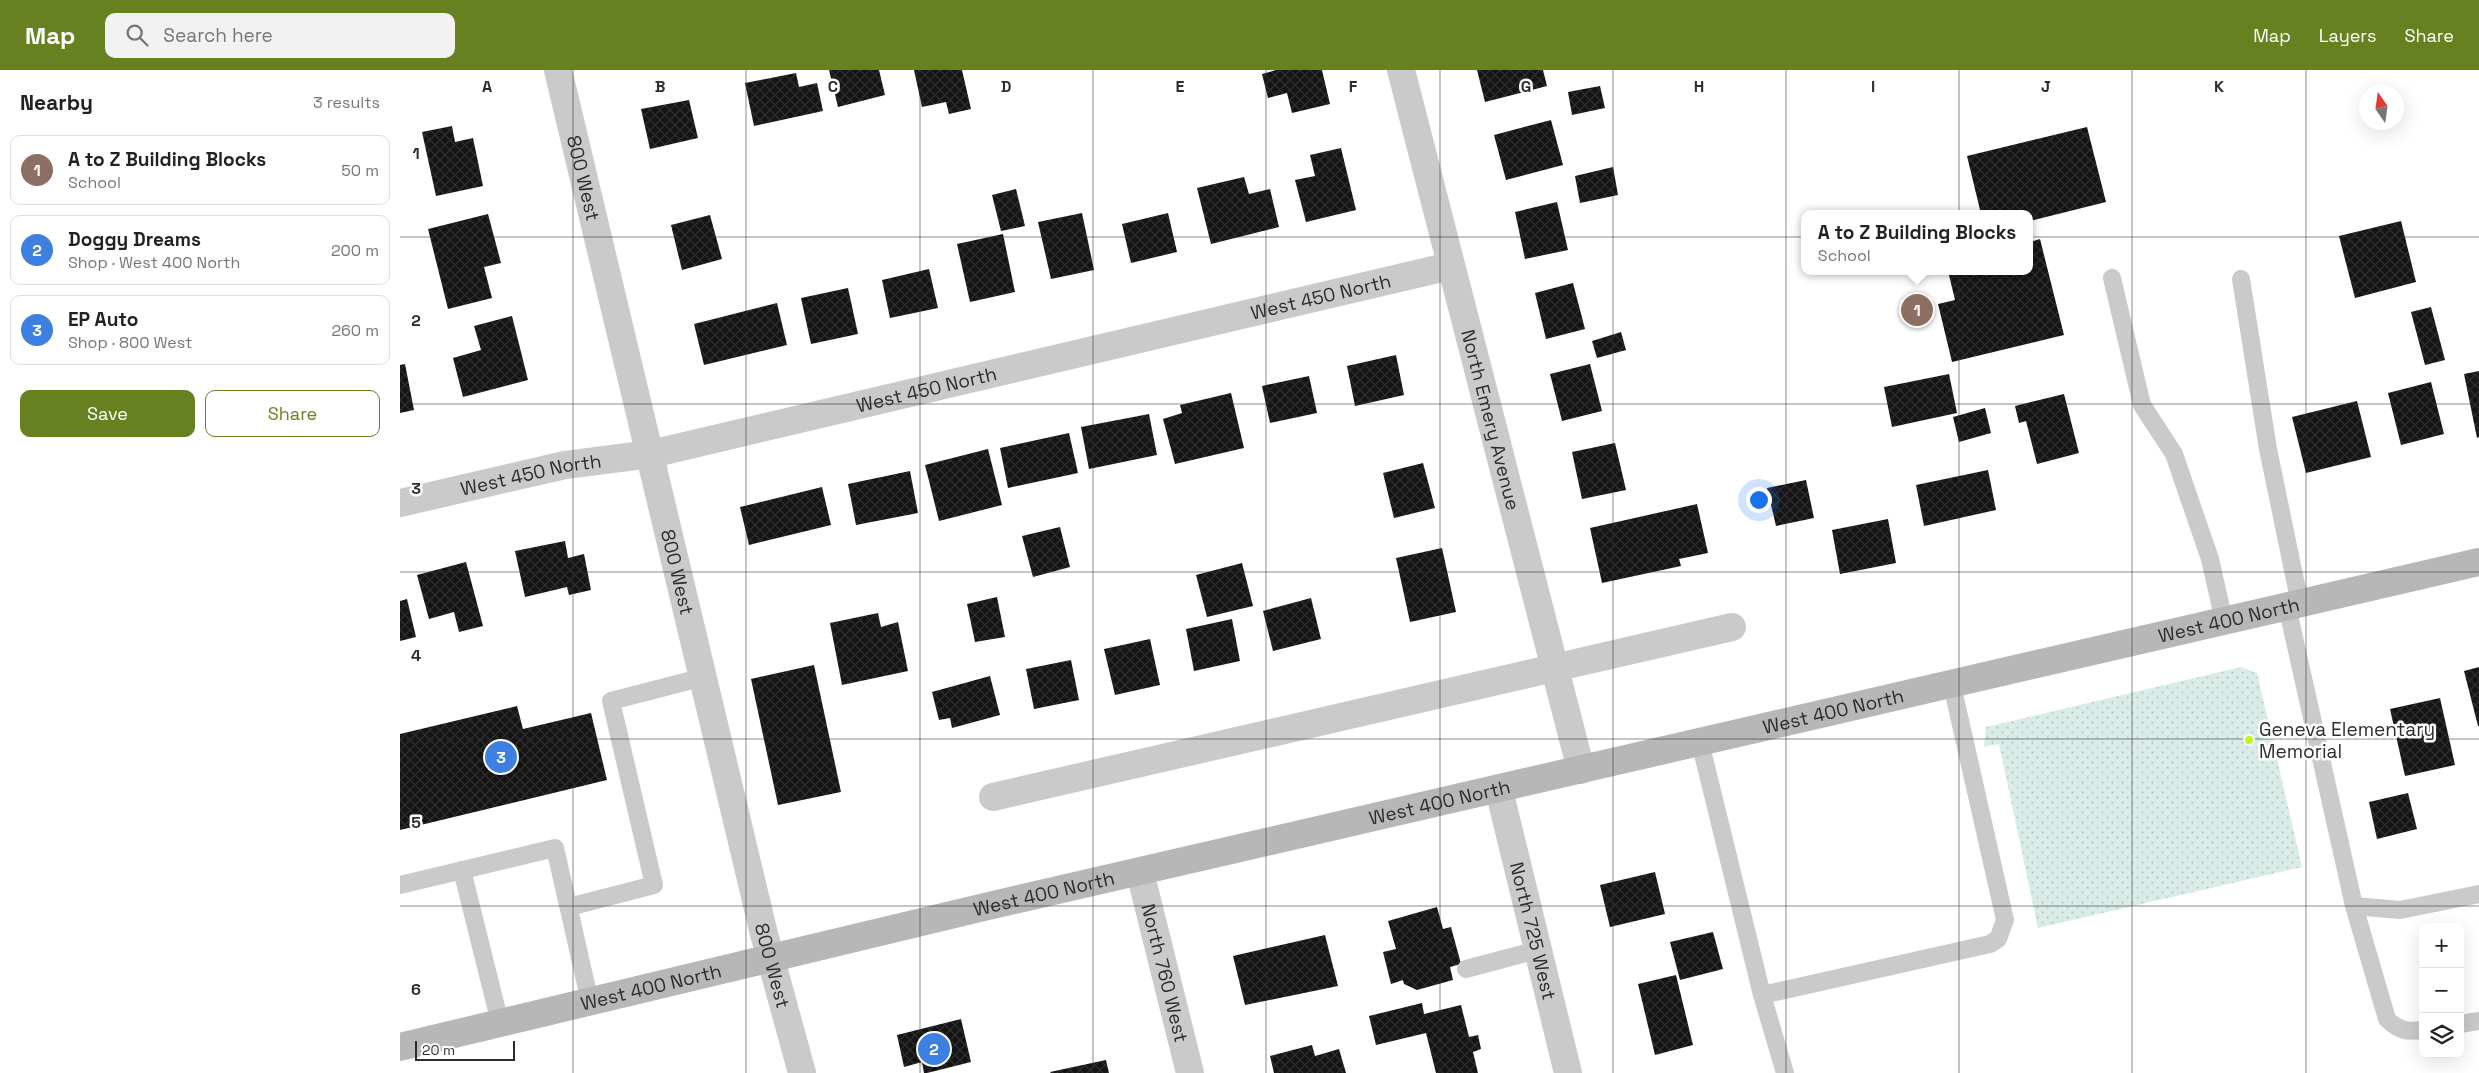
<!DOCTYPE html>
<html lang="en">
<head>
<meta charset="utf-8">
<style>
  :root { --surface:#fff; --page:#f2f2f2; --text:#222; --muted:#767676; --line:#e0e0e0; --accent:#688120 }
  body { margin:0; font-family:"Space Grotesk",sans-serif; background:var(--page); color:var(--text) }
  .controls { position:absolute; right:15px; bottom:15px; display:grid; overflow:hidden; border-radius:10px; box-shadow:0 5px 20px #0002 }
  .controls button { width:45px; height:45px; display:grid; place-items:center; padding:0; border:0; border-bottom:1px solid var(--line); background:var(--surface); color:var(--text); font:25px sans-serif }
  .compass { position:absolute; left:1959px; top:15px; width:45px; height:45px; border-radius:50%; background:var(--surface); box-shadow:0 5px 20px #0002; rotate:347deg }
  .scale { position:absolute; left:15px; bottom:12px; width:100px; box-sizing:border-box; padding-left:5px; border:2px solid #2d2d2d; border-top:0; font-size:14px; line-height:18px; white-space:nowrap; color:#2d2d2d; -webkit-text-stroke:4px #fff; paint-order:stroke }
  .you { position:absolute; left:1358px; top:429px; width:18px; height:18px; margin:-12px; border:4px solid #fff; border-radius:50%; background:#1a73e8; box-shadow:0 0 0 8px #1a73e833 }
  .badge { display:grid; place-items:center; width:32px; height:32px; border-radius:50%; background:var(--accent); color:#fff; font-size:16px; font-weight:700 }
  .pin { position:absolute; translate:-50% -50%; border:2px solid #fff; box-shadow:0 1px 5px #0006 }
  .popup { position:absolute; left:1401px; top:140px; width:232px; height:65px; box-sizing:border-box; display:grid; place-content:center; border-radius:10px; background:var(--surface); filter:drop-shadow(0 1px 4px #0005); font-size:16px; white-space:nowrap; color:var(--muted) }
  .popup b { font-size:19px; color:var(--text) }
  .popup::after { content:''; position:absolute; left:50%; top:100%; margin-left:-10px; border:10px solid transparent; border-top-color:var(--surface) }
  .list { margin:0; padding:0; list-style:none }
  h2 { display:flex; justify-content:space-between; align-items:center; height:65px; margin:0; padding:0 20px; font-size:21px }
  h2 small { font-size:16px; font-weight:400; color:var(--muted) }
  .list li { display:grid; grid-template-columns:32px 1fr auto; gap:15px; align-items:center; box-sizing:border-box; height:70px; margin:0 10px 10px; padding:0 10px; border:1px solid var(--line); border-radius:10px }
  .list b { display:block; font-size:19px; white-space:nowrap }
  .list p { margin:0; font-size:16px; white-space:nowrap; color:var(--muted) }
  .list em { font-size:16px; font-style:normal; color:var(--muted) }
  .actions { display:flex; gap:10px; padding:15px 20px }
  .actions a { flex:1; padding:11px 0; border:1px solid var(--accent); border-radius:10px; text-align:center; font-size:18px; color:var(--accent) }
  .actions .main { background:var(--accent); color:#fff }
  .icon { flex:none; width:28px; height:28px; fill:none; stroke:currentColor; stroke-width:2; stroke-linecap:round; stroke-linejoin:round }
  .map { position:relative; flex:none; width:2079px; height:1003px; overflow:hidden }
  header { display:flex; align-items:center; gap:30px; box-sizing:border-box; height:70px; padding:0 25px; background:var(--accent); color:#fff }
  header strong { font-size:24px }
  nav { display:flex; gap:28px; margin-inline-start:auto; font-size:18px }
  .search { width:350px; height:45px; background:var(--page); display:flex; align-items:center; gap:12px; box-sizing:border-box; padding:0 18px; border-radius:10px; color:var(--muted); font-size:19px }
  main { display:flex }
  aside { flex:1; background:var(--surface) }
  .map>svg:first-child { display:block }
  .grass { fill:url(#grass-dots) }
  .building { fill:url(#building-cross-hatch) }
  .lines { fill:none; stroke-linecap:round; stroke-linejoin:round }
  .service { stroke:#cacaca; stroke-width:18 }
  .minor { stroke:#cacaca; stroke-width:28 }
  .tertiary { stroke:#cacaca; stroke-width:28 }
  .secondary { stroke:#b7b7b7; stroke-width:28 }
  .grid { fill:none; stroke:#2d2d2d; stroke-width:1; stroke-opacity:0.55 }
  .poi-dot { fill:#bdf51e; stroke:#fff; stroke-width:2 }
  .labels { text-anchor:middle; stroke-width:5; stroke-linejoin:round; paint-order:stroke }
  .street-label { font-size:19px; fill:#2d2d2d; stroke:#fff }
  .poi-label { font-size:19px; fill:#2d2d2d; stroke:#fff; text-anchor:start }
  .grid-label { font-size:16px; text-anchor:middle; font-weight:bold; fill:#2d2d2d; stroke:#fff; stroke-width:5; stroke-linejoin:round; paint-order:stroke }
</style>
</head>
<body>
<header>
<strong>Map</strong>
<div class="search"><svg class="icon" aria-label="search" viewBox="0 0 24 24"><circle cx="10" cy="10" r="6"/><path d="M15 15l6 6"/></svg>Search here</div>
<nav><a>Map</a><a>Layers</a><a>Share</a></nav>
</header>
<main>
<aside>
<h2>Nearby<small>3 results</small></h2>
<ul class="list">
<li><span class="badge" style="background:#8d6e63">1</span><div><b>A to Z Building Blocks</b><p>School</p></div><em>50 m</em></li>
<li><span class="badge" style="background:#3f7fe0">2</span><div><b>Doggy Dreams</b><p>Shop · West 400 North</p></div><em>200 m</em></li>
<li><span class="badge" style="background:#3f7fe0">3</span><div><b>EP Auto</b><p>Shop · 800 West</p></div><em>260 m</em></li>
</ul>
<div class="actions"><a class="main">Save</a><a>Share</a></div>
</aside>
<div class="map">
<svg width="2079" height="1003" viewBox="0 0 2079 1003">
  <defs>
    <pattern id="grass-dots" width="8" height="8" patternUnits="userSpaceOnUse" patternTransform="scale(1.25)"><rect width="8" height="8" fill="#d9ece8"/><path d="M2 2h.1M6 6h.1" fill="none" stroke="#bbcbc7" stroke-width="1.8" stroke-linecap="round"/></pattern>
    <pattern id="building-cross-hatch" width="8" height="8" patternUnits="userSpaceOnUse" patternTransform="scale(1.25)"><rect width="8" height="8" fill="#141414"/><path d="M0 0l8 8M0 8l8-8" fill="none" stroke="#2e2e2e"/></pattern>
  </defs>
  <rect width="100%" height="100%" fill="#fff"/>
  <path class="grass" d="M1841,597L1857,603L1902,797L1638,858L1599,674L1584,677L1586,657Z"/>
  <g class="building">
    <path d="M429,0H479L485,25L438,37Z"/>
    <path d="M514,0H562L571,39L549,44L546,32L522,37Z"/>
    <path d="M876,0H922L930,34L892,43L887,23L868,28L862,4Z"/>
    <path d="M1077,0H1143L1147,16L1085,32Z"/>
    <path d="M396,3L399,17L417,13L423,41L354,56L345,13Z"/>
    <path d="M1200,16L1205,38L1172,45L1168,22Z"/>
    <path d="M289,30L298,68L250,79L241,39Z"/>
    <path d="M1151,50L1163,95L1106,110L1094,65Z"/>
    <path d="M52,56L55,72L73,68L83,116L36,126L22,62Z"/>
    <path d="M1687,57L1706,132L1630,151V144H1581L1567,86Z"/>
    <path d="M941,78L956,140L906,152L895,110L915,106L910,85Z"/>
    <path d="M1213,97L1218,125L1180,133L1175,106Z"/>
    <path d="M844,107L849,124L870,119L879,157L811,174L797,118Z"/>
    <path d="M616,119L625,156L601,161L592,125Z"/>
    <path d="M1157,132L1168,180L1125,189L1115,142Z"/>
    <path d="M682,143L694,200L651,209L638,152Z"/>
    <path d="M768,143L777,182L731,193L722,154Z"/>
    <path d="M88,144L101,193L84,197L92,228L48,239L28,159Z"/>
    <path d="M310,145L322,189L282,200L271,155Z"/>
    <path d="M2001,151L2016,212L1955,228L1939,166Z"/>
    <path d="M603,164L615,222L570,232L557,174Z"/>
    <path d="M1640,169L1664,265L1552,292L1538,234L1555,230L1548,201H1630V172Z"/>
    <path d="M529,199L538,238L490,248L482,210Z"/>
    <path d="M1173,213L1185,259L1146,269L1135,223Z"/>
    <path d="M448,218L458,264L411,274L401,228Z"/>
    <path d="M377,233L387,275L304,295L294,254Z"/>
    <path d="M2031,237L2045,290L2025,295L2011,242Z"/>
    <path d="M112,246L128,310L63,327L53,288L81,280L74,256Z"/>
    <path d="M1221,262L1226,280L1197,288L1192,271Z"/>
    <path d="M996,285L1004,325L955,336L947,296Z"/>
    <path d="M5,294L14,340L0,343V295Z"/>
    <path d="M1190,294L1202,341L1162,351L1150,304Z"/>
    <path d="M2079,301V367L2077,368L2064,304Z"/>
    <path d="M1549,304L1557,343L1492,357L1484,317Z"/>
    <path d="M909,306L917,343L870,353L862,316Z"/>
    <path d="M2031,312L2044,364L2001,375L1988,323Z"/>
    <path d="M831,323L844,378L775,394L763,349L782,343L780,335Z"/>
    <path d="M1664,324L1679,383L1637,394L1626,351L1619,353L1615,336Z"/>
    <path d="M1957,331L1971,387L1906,403L1892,347Z"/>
    <path d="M1585,338L1591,363L1559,372L1553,347Z"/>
    <path d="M749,344L757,385L689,399L681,357Z"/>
    <path d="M669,363L678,403L608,418L600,378Z"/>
    <path d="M1215,373L1226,420L1182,429L1172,382Z"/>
    <path d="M588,379L602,435L539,451L525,395Z"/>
    <path d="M1023,393L1035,438L994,448L983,403Z"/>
    <path d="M1588,400L1596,440L1524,456L1516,415Z"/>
    <path d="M510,401L518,443L456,455L448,414Z"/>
    <path d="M1406,410L1414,448L1376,456L1367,418Z"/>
    <path d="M422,417L431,455L349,475L340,437Z"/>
    <path d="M1297,434L1308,483L1279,489L1281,496L1202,513L1190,458Z"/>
    <path d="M1488,449L1496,493L1440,504L1432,460Z"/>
    <path d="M660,457L670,497L633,507L622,466Z"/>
    <path d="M165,471L168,488L184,484L191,520L169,525L167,517L125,527L115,481Z"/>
    <path d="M1042,478L1056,542L1010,552L996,488Z"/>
    <path d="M66,492L83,556L59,562L54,542L29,549L17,505Z"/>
    <path d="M842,493L853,536L807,547L796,505Z"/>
    <path d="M597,527L605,567L575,572L567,534Z"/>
    <path d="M911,528L921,569L873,581L863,541Z"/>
    <path d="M7,529L16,567L0,571V531Z"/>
    <path d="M478,543L481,557L498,552L508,601L442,615L430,553Z"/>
    <path d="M832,549L840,591L794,601L786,559Z"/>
    <path d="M750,569L760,615L715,625L704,579Z"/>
    <path d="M671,590L679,630L634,639L626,599Z"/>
    <path d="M414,595L441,722L378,735L351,609Z"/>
    <path d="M2079,597V656H2078L2064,601Z"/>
    <path d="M590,606L600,645L552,658L550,648L539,650L532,622Z"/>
    <path d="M2040,628L2055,695L2005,706L1990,639Z"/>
    <path d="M117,636L123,659L191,643L207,710L0,760V664Z"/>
    <path d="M2008,723L2017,759L1977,769L1969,732Z"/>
    <path d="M1255,802L1265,844L1210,857L1200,815Z"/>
    <path d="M1037,837L1043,859L1051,857L1061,894L1050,897L1053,910L1017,920L1004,914L1003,910L991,914L983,882L996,879L988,851Z"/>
    <path d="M1313,862L1323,899L1280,910L1270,872Z"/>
    <path d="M925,865L938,916L845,935L833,886Z"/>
    <path d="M1276,905L1293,975L1255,985L1238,914Z"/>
    <path d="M1022,933L1024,944L1061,935L1069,967L1078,965L1081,979L1073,982L1078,1003H1036L1026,963L976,975L969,946Z"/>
    <path d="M561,949L571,992L527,1003H524L522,992L504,997L497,965Z"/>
    <path d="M912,975L915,986L939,979L946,1003H874L870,986Z"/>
    <path d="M706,990L709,1003H651L650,1002Z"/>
  </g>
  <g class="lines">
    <g class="service">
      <path d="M1712,208L1742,335L1774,384L1810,489L1824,551"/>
      <path d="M1841,209L1868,379L1900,534"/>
      <path d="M1887,536L1954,836L1987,949C1999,961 2007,962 2023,960"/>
      <path d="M1300,672L1362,925L1590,874L1598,869L1605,850L1552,615"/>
      <path d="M62,800L100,953"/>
      <path d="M0,815L155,778L190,932"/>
      <path d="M1954,836L2000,840L2079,824"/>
      <path d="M169,837L254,815L211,631L304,607"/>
      <path d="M1066,899L1137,880"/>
      <path d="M1362,925L1385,1003"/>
      <path d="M2060,954L2079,951"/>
    </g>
    <g class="minor">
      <path id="s1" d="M1001,0L1181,700"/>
      <path id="s2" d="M0,433L165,395L251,384L1050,196"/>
      <path id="s3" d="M1099,720L1168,1003"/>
      <path d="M593,727L1332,557"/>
      <path id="s4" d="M740,802L790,1003"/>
    </g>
    <path class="tertiary" id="s5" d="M158,0L364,864L402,1003"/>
    <path class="secondary" id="s6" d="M0,977L580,838L2079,492"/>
  </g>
  <path class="grid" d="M173,0V1003M346,0V1003M520,0V1003M693,0V1003M866,0V1003M1040,0V1003M1213,0V1003M1386,0V1003M1559,0V1003M1732,0V1003M1906,0V1003M0,167H2079M0,334H2079M0,502H2079M0,669H2079M0,836H2079"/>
  <circle class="poi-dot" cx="1849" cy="670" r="5"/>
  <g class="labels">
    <g class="street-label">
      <text dy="7" stroke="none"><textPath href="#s5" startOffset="111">800 West</textPath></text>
      <text dy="7" stroke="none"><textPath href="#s2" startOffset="944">West 450 North</textPath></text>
      <text dy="7" stroke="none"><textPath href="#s2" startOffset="539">West 450 North</textPath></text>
      <text dy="7" stroke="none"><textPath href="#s1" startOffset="361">North Emery Avenue</textPath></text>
      <text dy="7" stroke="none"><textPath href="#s2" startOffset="134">West 450 North</textPath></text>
      <text dy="7" stroke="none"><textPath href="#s5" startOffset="516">800 West</textPath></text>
      <text dy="7" stroke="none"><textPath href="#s6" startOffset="1878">West 400 North</textPath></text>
      <text dy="7" stroke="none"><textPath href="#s6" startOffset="1472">West 400 North</textPath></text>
      <text dy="7" stroke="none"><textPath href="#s6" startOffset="1068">West 400 North</textPath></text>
      <text dy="7" stroke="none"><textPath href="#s6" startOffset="662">West 400 North</textPath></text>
      <text dy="7" stroke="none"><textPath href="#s3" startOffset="145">North 725 West</textPath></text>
      <text dy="7" stroke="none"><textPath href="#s5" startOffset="921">800 West</textPath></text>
      <text dy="7" stroke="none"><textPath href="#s4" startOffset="104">North 760 West</textPath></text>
      <text dy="7" stroke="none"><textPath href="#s6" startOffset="258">West 400 North</textPath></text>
    </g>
    <g class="poi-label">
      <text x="1859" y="666">Geneva Elementary<tspan x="1859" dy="22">Memorial</tspan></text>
    </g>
  </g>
  <g class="grid-label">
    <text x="87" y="22">A</text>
    <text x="260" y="22">B</text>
    <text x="433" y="22">C</text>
    <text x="606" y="22">D</text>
    <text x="780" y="22">E</text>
    <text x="953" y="22">F</text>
    <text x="1126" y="22">G</text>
    <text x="1299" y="22">H</text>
    <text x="1473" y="22">I</text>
    <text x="1646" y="22">J</text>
    <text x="1819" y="22">K</text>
    <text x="16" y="89">1</text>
    <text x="16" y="256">2</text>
    <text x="16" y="424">3</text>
    <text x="16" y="591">4</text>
    <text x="16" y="758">5</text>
    <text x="16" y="925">6</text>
  </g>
</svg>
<div class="controls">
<button>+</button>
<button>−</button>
<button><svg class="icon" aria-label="layers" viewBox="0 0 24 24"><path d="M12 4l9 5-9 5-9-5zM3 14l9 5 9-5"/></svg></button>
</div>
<svg class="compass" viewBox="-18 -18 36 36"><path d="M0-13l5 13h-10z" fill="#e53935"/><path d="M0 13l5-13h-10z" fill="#767676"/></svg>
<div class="scale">20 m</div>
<div class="you"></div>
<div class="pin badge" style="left:1517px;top:240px;background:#8d6e63">1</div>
<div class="popup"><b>A to Z Building Blocks</b>School</div>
<div class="pin badge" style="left:534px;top:979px;background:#3f7fe0">2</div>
<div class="pin badge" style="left:101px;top:687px;background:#3f7fe0">3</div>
</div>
</main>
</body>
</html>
